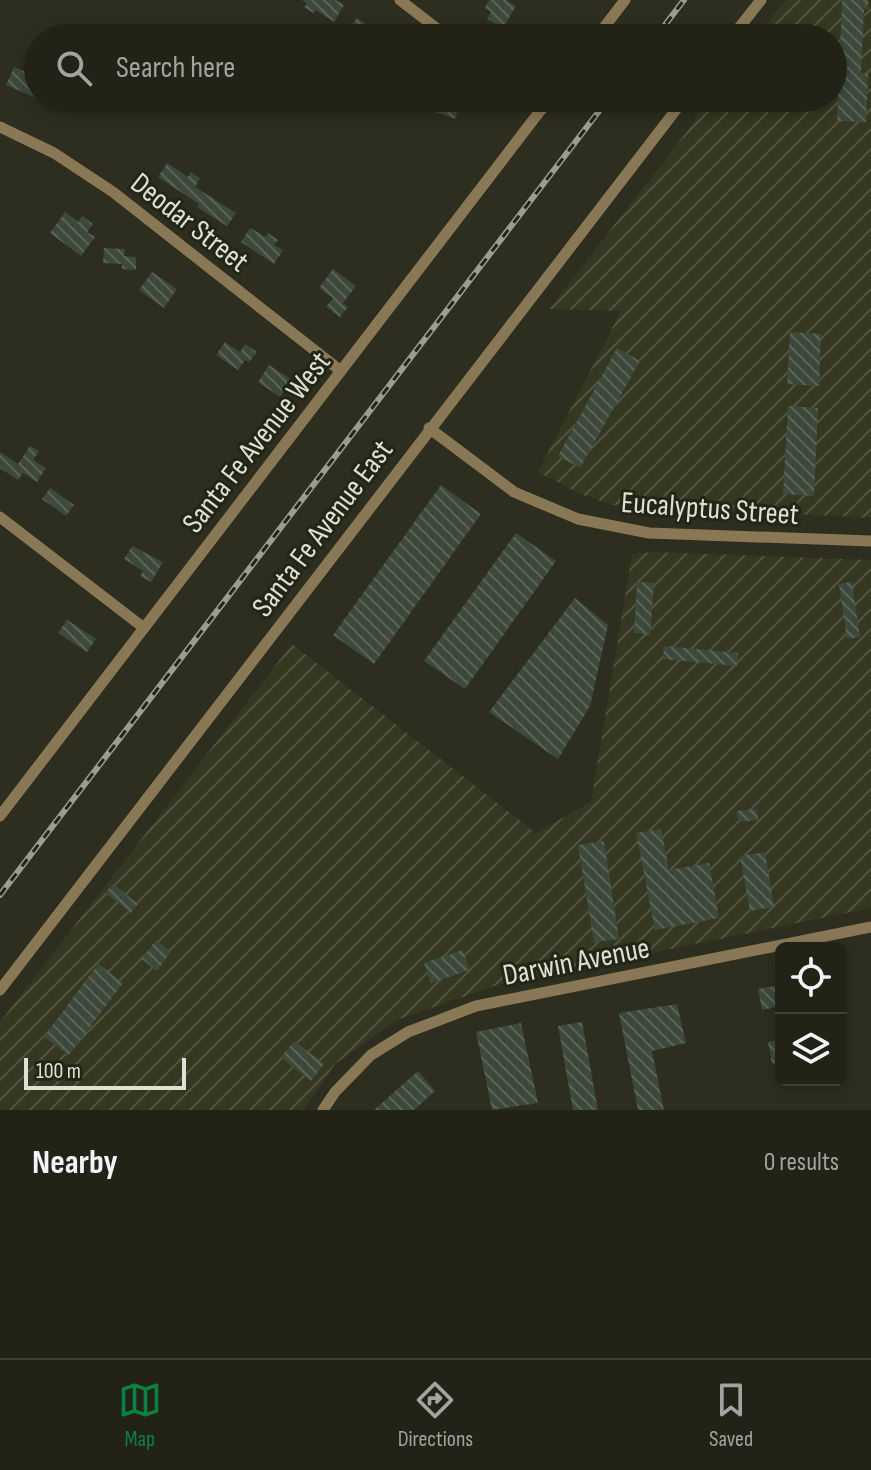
<!DOCTYPE html>
<html lang="en">
<head>
<meta charset="utf-8">
<style>
  :root { --surface:#222217; --page:#2e2f24; --text:#f1f3f6; --muted:#a2a4a1; --line:#3f3f36; --accent:#0b8043 }
  body { margin:0; font-family:"Sofia Sans Condensed",sans-serif; background:var(--page); color:var(--text) }
  .controls { position:absolute; right:24px; bottom:24px; display:grid; overflow:hidden; border-radius:12px; box-shadow:0 4px 12px #0003 }
  .controls button { width:72px; height:72px; display:grid; place-items:center; padding:0; border:0; border-bottom:2px solid var(--line); background:var(--surface); color:var(--text); font:40px sans-serif }
  .scale { position:absolute; left:24px; bottom:20px; width:162px; box-sizing:border-box; padding-left:8px; border:4px solid #dfe0d6; border-top:0; font-size:22px; line-height:28px; white-space:nowrap; color:#dfe0d6; -webkit-text-stroke:6px #232515; paint-order:stroke }
  .list { margin:0; padding:0; list-style:none }
  h2 { display:flex; justify-content:space-between; align-items:center; height:104px; margin:0; padding:0 32px; font-size:34px }
  h2 small { font-size:26px; font-weight:400; color:var(--muted) }
  .icon { flex:none; width:44px; height:44px; fill:none; stroke:currentColor; stroke-width:2; stroke-linecap:round; stroke-linejoin:round }
  .map { position:relative; flex:none; width:871px; height:1110px; overflow:hidden }
  .search { position:absolute; background:var(--surface); box-shadow:0 4px 12px #0003; left:24px; right:24px; top:24px; height:88px; display:flex; align-items:center; gap:20px; box-sizing:border-box; padding:0 28px; border-radius:44px; color:var(--muted); font-size:30px }
  .sheet { height:248px; background:var(--surface) }
  nav { display:flex; justify-content:space-around; align-items:center; box-sizing:border-box; height:112px; border-top:2px solid var(--line); background:var(--surface); font-size:22px; color:var(--muted) }
  nav a { display:grid; justify-items:center; gap:4px }
  nav .on { color:var(--accent) }
  .map>svg:first-child { display:block }
  .industrial { fill:url(#industrial-furrows) }
  .building { fill:url(#building-back-hatch) }
  .lines { fill:none; stroke-linecap:round; stroke-linejoin:round }
  .minor { stroke:#897855; stroke-width:11 }
  .rail-casing { stroke:#9c9d91; stroke-width:6 }
  .rail { stroke:#232515; stroke-width:3; stroke-dasharray:9; stroke-linecap:butt }
  .labels { text-anchor:middle; stroke-width:6; stroke-linejoin:round; paint-order:stroke }
  .street-label { font-size:30px; fill:#dfe0d6; stroke:#232515 }
</style>
</head>
<body>
<div class="map">
<svg width="871" height="1110" viewBox="0 0 871 1110">
  <defs>
    <pattern id="industrial-furrows" width="10" height="10" patternUnits="userSpaceOnUse" patternTransform="scale(2)"><rect width="10" height="10" fill="#353721"/><path d="M-1 1l2-2M0 10L10 0M9 11l2-2" fill="none" stroke="#525440"/></pattern>
    <pattern id="building-back-hatch" width="6" height="6" patternUnits="userSpaceOnUse" patternTransform="scale(2)"><rect width="6" height="6" fill="#3d493b"/><path d="M-1 5l2 2M0 0l6 6M5-1l2 2" fill="none" stroke="#596357"/></pattern>
  </defs>
  <rect width="100%" height="100%" fill="#2d2e1f"/>
  <g class="industrial">
    <path d="M785,0H871V518L612,505L578,493L538,472L621,311L549,309L689,129L706,98H833V38H755Z"/>
    <path d="M653,552L871,560V908L500,984L397,1020L335,1064L304,1110H0V1022L292,644L536,833L591,802L632,554Z"/>
  </g>
  <g class="building">
    <path d="M302,0H336L344,5L334,22L316,10L313,13L304,7L307,4Z"/>
    <path d="M489,0H506L516,6L503,28L487,19L491,12L485,8Z"/>
    <path d="M842,0H868V9H864L861,73L868,74L866,122L837,121Z"/>
    <path d="M357,18L386,38H355L347,32Z"/>
    <path d="M38,56V99L6,85L14,67L30,74Z"/>
    <path d="M432,102L458,109L455,119L430,110Z"/>
    <path d="M167,163L188,177L191,172L200,178L195,187L236,213L227,226L197,207L199,204L158,177Z"/>
    <path d="M65,212L78,222L82,216L93,224L87,232L95,237L81,256L50,233Z"/>
    <path d="M250,228L266,237L268,233L278,240L274,245L283,250L274,264L241,242Z"/>
    <path d="M104,248L125,249L124,256L136,257V270L122,269V264L103,263Z"/>
    <path d="M333,269L356,286L343,303L348,307L340,317L326,307L333,298L319,288Z"/>
    <path d="M152,272L177,289L164,308L139,290Z"/>
    <path d="M790,332L821,334L819,386L787,384Z"/>
    <path d="M225,342L240,352L245,344L257,352L249,362L245,360L238,370L216,355Z"/>
    <path d="M617,348L640,361L580,468L558,456Z"/>
    <path d="M269,365L292,380L280,397L258,382Z"/>
    <path d="M788,406L818,408L814,496L783,494Z"/>
    <path d="M30,446L39,451L33,460L46,468L37,482L23,473L18,480L0,468V452L18,464Z"/>
    <path d="M441,485L481,514L374,664L333,635Z"/>
    <path d="M50,488L74,505L66,516L42,499Z"/>
    <path d="M516,533L556,561L465,689L424,661Z"/>
    <path d="M132,546L163,562L151,582L140,576L143,571L124,559Z"/>
    <path d="M637,582L654,583L650,635L634,633Z"/>
    <path d="M852,582L860,637L847,639L839,584Z"/>
    <path d="M575,598L608,625L590,706L558,759L489,712Z"/>
    <path d="M67,620L96,639L87,652L58,633Z"/>
    <path d="M664,646L738,653L737,666L663,659Z"/>
    <path d="M757,809L758,820L738,822L737,811Z"/>
    <path d="M661,829L669,870L709,863L719,918L655,930L636,833Z"/>
    <path d="M604,841L619,939L594,942L578,845Z"/>
    <path d="M765,852L774,907L750,911L740,856Z"/>
    <path d="M113,884L138,904L131,913L105,893Z"/>
    <path d="M156,940L171,952L157,971L142,959Z"/>
    <path d="M463,950L469,970L431,983L424,963Z"/>
    <path d="M98,964L123,983L69,1055L44,1037Z"/>
    <path d="M781,985V1006L762,1010L758,989Z"/>
    <path d="M677,1004L686,1043L652,1051L664,1110H638L619,1013Z"/>
    <path d="M582,1022L598,1110H573L558,1026Z"/>
    <path d="M521,1023L538,1103L492,1110L476,1032Z"/>
    <path d="M781,1039V1062L772,1064L768,1042Z"/>
    <path d="M294,1041L324,1064L311,1081L281,1057Z"/>
    <path d="M418,1071L435,1091L414,1110H374Z"/>
  </g>
  <g class="lines">
    <g class="minor">
      <path d="M400,0L449,38"/>
      <path d="M596,38L625,0"/>
      <path d="M731,38L761,0"/>
      <path d="M528,98L542,109"/>
      <path d="M0,127L54,153L113,192L341,371"/>
      <path d="M429,428L514,492L578,519L649,533L871,541"/>
      <path d="M0,517L144,628"/>
      <path d="M0,816L550,98"/>
      <path d="M0,990L685,98"/>
      <path d="M323,1110L335,1092L371,1055L408,1032L476,1006L871,927"/>
    </g>
    <defs>
      <g id="rail">
        <path d="M655,38L684,0"/>
        <path d="M0,895L609,98"/>
      </g>
    </defs>
    <use href="#rail" class="rail-casing"/>
    <use href="#rail" class="rail"/>
  </g>
  <g class="labels">
    <g class="street-label">
      <text transform="translate(190 222) rotate(38)" y="10">Deodar Street</text>
      <text transform="translate(256 442) rotate(-52)" y="10">Santa Fe Avenue West</text>
      <text transform="translate(710 508) rotate(4)" y="10">Eucalyptus Street</text>
      <text transform="translate(322 528) rotate(-53)" y="10">Santa Fe Avenue East</text>
      <text transform="translate(576 961) rotate(-11)" y="10">Darwin Avenue</text>
    </g>
  </g>
</svg>
<div class="controls">
<button><svg class="icon" aria-label="locate" viewBox="0 0 24 24"><circle cx="12" cy="12" r="6"/><path d="M12 2v4M12 18v4M2 12h4M18 12h4"/></svg></button>
<button><svg class="icon" aria-label="layers" viewBox="0 0 24 24"><path d="M12 4l9 5-9 5-9-5zM3 14l9 5 9-5"/></svg></button>
</div>
<div class="scale">100 m</div>
<div class="search"><svg class="icon" aria-label="search" viewBox="0 0 24 24"><circle cx="10" cy="10" r="6"/><path d="M15 15l6 6"/></svg>Search here</div>
</div>
<section class="sheet">
<h2>Nearby<small>0 results</small></h2>
<ul class="list">
</ul>
</section>
<nav>
<a class="on"><svg class="icon" aria-label="map" viewBox="0 0 24 24"><path d="M3 6l6-2 6 2 6-2v14l-6 2-6-2-6 2zM9 4v14M15 6v14"/></svg>Map</a>
<a><svg class="icon" aria-label="directions" viewBox="0 0 24 24"><path d="M12 3l9 9-9 9-9-9zM9 14v-3h6M13 9l2 2-2 2"/></svg>Directions</a>
<a><svg class="icon" aria-label="saved" viewBox="0 0 24 24"><path d="M7 4h10v16l-5-4-5 4z"/></svg>Saved</a>
</nav>
</body>
</html>
